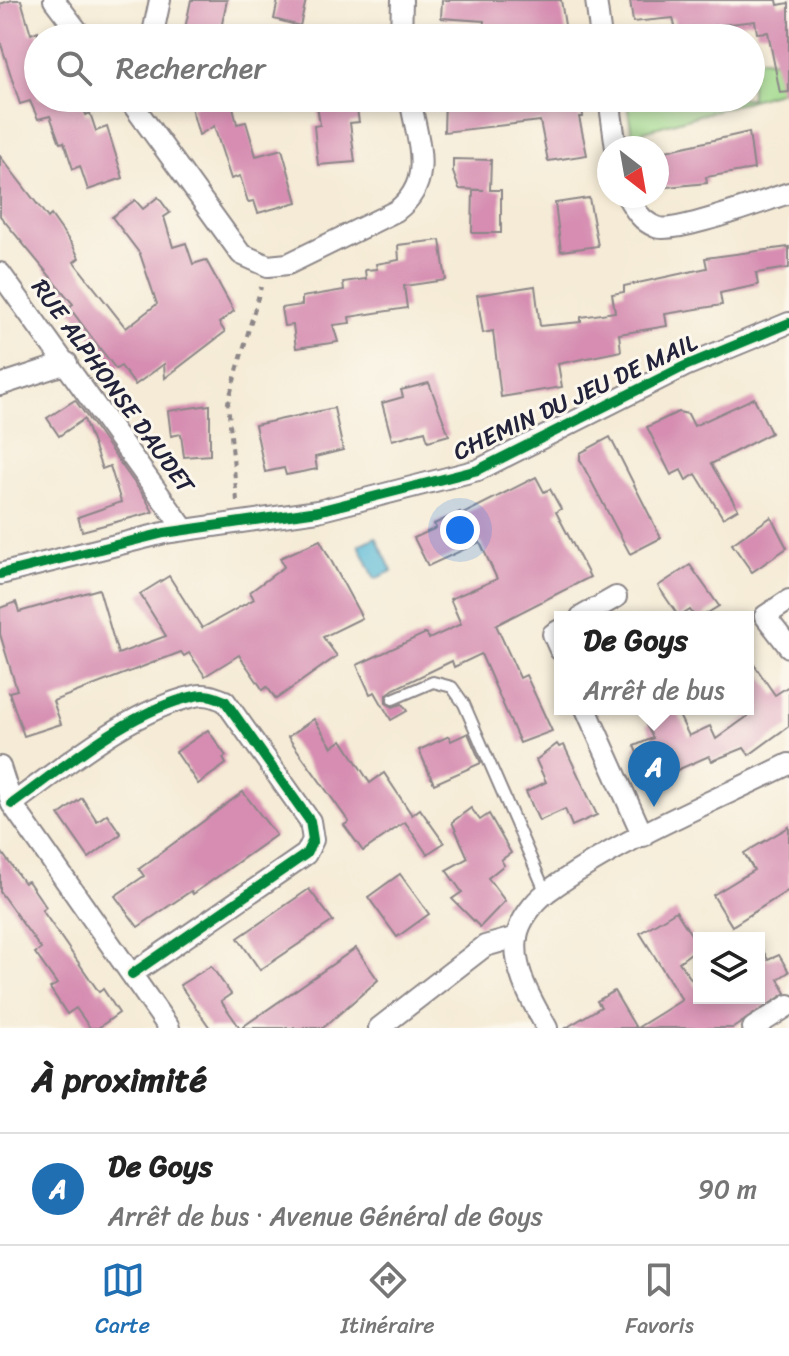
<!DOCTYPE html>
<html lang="fr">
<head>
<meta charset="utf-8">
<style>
  :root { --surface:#fff; --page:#f6f6f6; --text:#222; --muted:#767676; --line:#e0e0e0; --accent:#1f6fb2 }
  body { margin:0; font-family:Sriracha,sans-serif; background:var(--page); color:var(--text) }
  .controls { position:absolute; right:24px; bottom:24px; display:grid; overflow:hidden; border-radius:0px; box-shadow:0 4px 12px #0003 }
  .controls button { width:72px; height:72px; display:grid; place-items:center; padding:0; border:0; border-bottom:2px solid var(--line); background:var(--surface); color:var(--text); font:40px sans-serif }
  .compass { position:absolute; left:597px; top:136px; width:72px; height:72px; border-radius:50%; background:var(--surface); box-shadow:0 4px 12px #0003; rotate:149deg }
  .you { position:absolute; left:460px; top:530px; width:28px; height:28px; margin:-20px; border:6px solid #fff; border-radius:50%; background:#1a73e8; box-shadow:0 0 0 12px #1a73e833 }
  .badge { display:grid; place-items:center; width:52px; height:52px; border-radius:50%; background:var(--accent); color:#fff; font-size:26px; font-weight:700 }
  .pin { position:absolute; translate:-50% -66px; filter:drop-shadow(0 2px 4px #0008) }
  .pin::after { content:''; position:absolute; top:42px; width:28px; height:24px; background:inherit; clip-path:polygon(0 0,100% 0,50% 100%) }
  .popup { position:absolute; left:554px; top:611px; width:200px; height:104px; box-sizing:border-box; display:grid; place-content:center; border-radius:0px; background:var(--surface); filter:drop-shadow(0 2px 6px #0005); font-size:26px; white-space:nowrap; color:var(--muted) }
  .popup b { font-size:30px; color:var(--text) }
  .popup::after { content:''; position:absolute; left:50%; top:100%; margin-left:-16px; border:16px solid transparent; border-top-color:var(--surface) }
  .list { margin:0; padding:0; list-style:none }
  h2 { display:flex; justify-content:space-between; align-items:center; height:104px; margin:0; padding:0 32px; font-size:34px }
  h2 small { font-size:26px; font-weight:400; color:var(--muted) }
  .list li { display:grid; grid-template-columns:52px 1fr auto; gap:24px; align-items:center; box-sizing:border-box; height:112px; padding:0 32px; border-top:2px solid var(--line) }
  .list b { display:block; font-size:30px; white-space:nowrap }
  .list p { margin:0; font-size:26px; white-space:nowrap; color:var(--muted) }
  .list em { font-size:26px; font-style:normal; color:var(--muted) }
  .icon { flex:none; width:44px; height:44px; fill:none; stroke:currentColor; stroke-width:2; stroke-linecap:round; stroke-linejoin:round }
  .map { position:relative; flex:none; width:789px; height:1028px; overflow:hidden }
  .search { position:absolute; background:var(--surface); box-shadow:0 4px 12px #0003; left:24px; right:24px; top:24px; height:88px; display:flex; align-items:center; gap:20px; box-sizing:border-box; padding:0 28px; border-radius:44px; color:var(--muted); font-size:30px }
  .sheet { height:216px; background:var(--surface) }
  nav { display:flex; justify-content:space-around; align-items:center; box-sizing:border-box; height:112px; border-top:2px solid var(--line); background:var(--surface); font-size:22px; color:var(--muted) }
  nav a { display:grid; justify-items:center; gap:4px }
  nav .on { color:var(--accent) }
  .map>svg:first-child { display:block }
  .green { fill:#a1da8d; stroke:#627e64; stroke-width:2 }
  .water { fill:#57b8d5; stroke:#3c6d88; stroke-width:2 }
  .building { fill:#d68db1 }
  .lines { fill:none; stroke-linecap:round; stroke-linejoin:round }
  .service-casing { stroke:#8c8688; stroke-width:14 }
  .minor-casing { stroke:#8c8688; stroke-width:24 }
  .path { stroke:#8c8688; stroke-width:4; stroke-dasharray:6 6; stroke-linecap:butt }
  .service { stroke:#fff; stroke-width:10 }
  .minor { stroke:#fff; stroke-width:20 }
  .cycleway-casing { stroke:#fbf7ec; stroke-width:15 }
  .cycleway { stroke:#00873e; stroke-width:10 }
  .labels { text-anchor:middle; stroke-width:6; stroke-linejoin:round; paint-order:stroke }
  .street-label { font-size:24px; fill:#22223b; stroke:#fbf7ec }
</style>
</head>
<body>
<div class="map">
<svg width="789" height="1028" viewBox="0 0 789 1028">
  <rect width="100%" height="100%" fill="#fbf7ec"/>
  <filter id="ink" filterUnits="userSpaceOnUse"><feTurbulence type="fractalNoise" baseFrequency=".0125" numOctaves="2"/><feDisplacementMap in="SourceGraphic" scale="16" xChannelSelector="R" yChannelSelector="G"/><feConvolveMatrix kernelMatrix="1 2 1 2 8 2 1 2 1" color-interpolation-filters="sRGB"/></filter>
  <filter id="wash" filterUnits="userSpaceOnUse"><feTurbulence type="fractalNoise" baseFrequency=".006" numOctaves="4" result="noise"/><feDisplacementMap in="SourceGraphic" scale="32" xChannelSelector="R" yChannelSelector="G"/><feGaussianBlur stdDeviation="1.8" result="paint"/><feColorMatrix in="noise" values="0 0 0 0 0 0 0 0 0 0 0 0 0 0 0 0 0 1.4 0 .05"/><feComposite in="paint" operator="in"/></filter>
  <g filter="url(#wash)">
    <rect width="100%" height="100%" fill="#f5ebd6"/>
    <path class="green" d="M751,57L783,62L789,89L644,131L634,145L626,98H751Z"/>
    <path class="water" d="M376,537L392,571L375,579L359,545Z"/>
    <g id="blocks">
      <g class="building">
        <path d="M12,0H21L31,34L38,31V98H91L92,103L83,106L86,115L90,113L96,131L107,127L123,178L88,190L80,166L73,169L64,142L60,143L50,116L38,119L30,101L20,104L0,41V4Z"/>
        <path d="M191,0H227L219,38H183Z"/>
        <path d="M278,0H306L300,26L274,19Z"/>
        <path d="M442,0H561L567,38L484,35V21L441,18Z"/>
        <path d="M630,0H777L778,5L789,3V92L780,93L768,32L757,33L755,21L676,30L673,18L633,22Z"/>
        <path d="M193,98H231L237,124L246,122L256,156L282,149L297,202L258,213L254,201L248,202L240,176L231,179L214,126L199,135L191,107L196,106Z"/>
        <path d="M316,98H355L359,122L350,123L355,162L318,165L314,126L320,125Z"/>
        <path d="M445,98H488V104L582,103L583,117H579L587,155L548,161L540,121L444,132Z"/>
        <path d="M749,132L754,169L706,177L707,183L657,188V153Z"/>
        <path d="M0,156L48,218L51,215L73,246L79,258L74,262L126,328L157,304L140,254L112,217L135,200L143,209L158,197L170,213L164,217L173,247L186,243L193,264L206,260L234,311L219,323L225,332L165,378L164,364L135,385L121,366L116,369L102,351L69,307L73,304L0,216Z"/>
        <path d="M453,159L491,160L490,190H501V233H472L473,190H484L459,189L453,172Z"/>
        <path d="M589,198L598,246L561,251L555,203Z"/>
        <path d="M440,240L446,280L404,286L407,308L349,317L350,323L333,325L338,342L296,348L293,325L284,326L281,308L302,305V297L344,290L343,282L366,279L365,270L377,269L376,264L399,260L398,245Z"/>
        <path d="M789,247V268L756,273L758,285L720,293L722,305L665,314L667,326L619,334L621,351L558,364L562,387L501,397L493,331L483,333L477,295L535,286L540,326L581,322V317L615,312L612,294L624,292V286L707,268L705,258Z"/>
        <path d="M429,383L449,435L428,441L425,431L392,440L382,403L403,397L401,390Z"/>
        <path d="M754,398L771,433L711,464L738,509L723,518L696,474L686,480L681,470L671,475L647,427L678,412L688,414L694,426Z"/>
        <path d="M75,400L146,499L153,512L82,531L78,517L121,502L110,466L102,469L84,419L59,436L47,418Z"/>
        <path d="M210,405V455L184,457L181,434L171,436L168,411Z"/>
        <path d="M334,408L343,450L315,457L317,469L286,475L284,468L265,472L255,425Z"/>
        <path d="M610,437L661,538L630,554L580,460V453Z"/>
        <path d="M536,477L544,492L550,489L561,509L556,512L590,577L496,625L520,678L526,675L552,731L520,743L481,654L454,667L452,661L394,689L386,695V703L393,707L402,704L407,711L391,720L375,692L370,694L357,665L426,633L429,639L461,624L450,599L497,579L480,542L428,566L414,538L436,528L434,524L460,512L461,515Z"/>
        <path d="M771,517L787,548L752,572L732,544Z"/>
        <path d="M320,540L362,618L323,637L337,656L276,699L267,687L263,690L239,655L205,676L189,653L184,656L181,652L53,701L61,724L24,736L9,692L17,690L0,634V608L16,602L19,612L99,589L118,654L166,636L140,594L169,576L202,628L254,599L250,592L284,567L280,558Z"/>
        <path d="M690,565L719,606L701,617H695L690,610L679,617L658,586Z"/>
        <path d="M748,656L775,695L789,686V726L749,755L744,748L712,761L709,756L650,782L634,746L653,738L646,725L653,722L647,709H676L689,736L710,726L716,739L748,716Z"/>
        <path d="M314,719L332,747L342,740L370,783L384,773L412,815L420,809L444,843L427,854L405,822L363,851L344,825L349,822L288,737Z"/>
        <path d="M208,730L226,756L223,758L226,764L198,784L176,752Z"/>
        <path d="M468,733L481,763L434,784L419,750L449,736L451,741Z"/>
        <path d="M557,744L559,747L564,745L597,815L572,826L565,809L539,821L526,792L546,782L536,760Z"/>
        <path d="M243,792L276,835L193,894L191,891L138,927L115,896L144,876L139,869Z"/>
        <path d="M82,798L97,821L107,814L121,834L89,858L59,815Z"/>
        <path d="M471,808L480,820L489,814L511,853L501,860L504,865L488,878L505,901L480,927L452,899L462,892L446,870L468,858L452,822Z"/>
        <path d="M789,827V890L732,926L713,895L754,870L744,853Z"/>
        <path d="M0,850L24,883L28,881L46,907L42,910L99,992L103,989L119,1013L98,1028H90L76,1008L67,1014L50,988L57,984L35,953L41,949L0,892Z"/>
        <path d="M400,874L429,914L397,937L368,897Z"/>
        <path d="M309,889L333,921L260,970L238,938Z"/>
        <path d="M676,911L699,947L679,962L699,990V998H759V943L768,960L779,955L789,972L778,979L786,993L733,1028H637L682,1000L640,933Z"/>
        <path d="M356,948L378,980L323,1028H241Z"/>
        <path d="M211,966L231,994L221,1001L240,1028H210L180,985Z"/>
        <path d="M614,991L636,1028H566L601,1007L597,1001Z"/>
      </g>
    </g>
  </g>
  <g filter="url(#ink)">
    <use href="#blocks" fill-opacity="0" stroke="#8c8688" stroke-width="2"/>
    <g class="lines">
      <defs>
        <path id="service" d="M393,699L433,682L452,687L464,704L546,893"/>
        <g id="minor">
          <path d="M54,0L83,38"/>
          <path d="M596,0L601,38"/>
          <path d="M152,38L160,0"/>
          <path d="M401,38L402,0"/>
          <path d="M128,98L241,254L268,266L288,264L396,211C436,181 417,141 410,98"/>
          <path d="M609,98L616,148"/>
          <path d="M627,196C635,210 641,221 656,227C674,235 766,200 789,193"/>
          <path d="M0,273L184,529"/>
          <path d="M0,385L67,363"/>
          <path d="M0,574L164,533L318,511L478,470L685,366L789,323"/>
          <path d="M789,600L765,616L789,647"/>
          <path d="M581,617L616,597"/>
          <path d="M560,630L553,634L560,650"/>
          <path d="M586,709L643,836"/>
          <path d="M0,767L12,804L169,1028"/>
          <path d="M12,804C65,766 130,710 195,696C206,693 215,697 225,701L310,821L313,840L306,854L132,974"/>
          <path d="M379,1028L485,946L517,937"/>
          <path d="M547,1028C532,1001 512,969 517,937C519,921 534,902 547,892C618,840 710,803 789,764"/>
          <path d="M753,1028L789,1005"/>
        </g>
      </defs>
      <use href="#service" class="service-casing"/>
      <use href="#minor" class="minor-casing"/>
      <path class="path" d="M237,501L228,402L261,287"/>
      <use href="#service" class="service"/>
      <use href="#minor" class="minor"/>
      <defs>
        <g id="cycleway">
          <path d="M0,574L164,533L318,511L478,470L685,366L789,323"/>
          <path d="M12,804C65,766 130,710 195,696C206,693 215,697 225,701L310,821L313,840L306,854L132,974"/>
        </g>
      </defs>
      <use href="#cycleway" class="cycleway-casing"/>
      <use href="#cycleway" class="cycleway"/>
    </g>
  </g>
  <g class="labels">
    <g class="street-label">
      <text transform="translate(113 386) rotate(54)" y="8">RUE ALPHONSE DAUDET</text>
      <text transform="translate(575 397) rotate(-25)" y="8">CHEMIN DU JEU DE MAIL</text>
    </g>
  </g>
</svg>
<div class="controls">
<button><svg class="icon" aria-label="layers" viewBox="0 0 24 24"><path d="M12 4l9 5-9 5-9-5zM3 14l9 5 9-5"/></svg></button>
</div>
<svg class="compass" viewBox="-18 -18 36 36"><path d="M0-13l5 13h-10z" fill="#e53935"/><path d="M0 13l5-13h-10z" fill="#767676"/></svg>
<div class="you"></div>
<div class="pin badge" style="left:654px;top:807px">A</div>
<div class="popup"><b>De Goys</b>Arrêt de bus</div>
<div class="search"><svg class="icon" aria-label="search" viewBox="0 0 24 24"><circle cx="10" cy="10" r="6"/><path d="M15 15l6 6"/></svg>Rechercher</div>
</div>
<section class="sheet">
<h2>À proximité<small></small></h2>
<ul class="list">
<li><span class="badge">A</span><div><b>De Goys</b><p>Arrêt de bus · Avenue Général de Goys</p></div><em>90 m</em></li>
</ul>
</section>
<nav>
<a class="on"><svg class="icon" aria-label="map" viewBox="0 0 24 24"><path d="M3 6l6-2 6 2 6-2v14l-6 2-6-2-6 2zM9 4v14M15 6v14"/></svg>Carte</a>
<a><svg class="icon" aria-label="directions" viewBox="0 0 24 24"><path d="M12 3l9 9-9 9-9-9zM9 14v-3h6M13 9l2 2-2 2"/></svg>Itinéraire</a>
<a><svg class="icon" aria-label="saved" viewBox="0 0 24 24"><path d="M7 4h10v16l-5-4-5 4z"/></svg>Favoris</a>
</nav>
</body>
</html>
